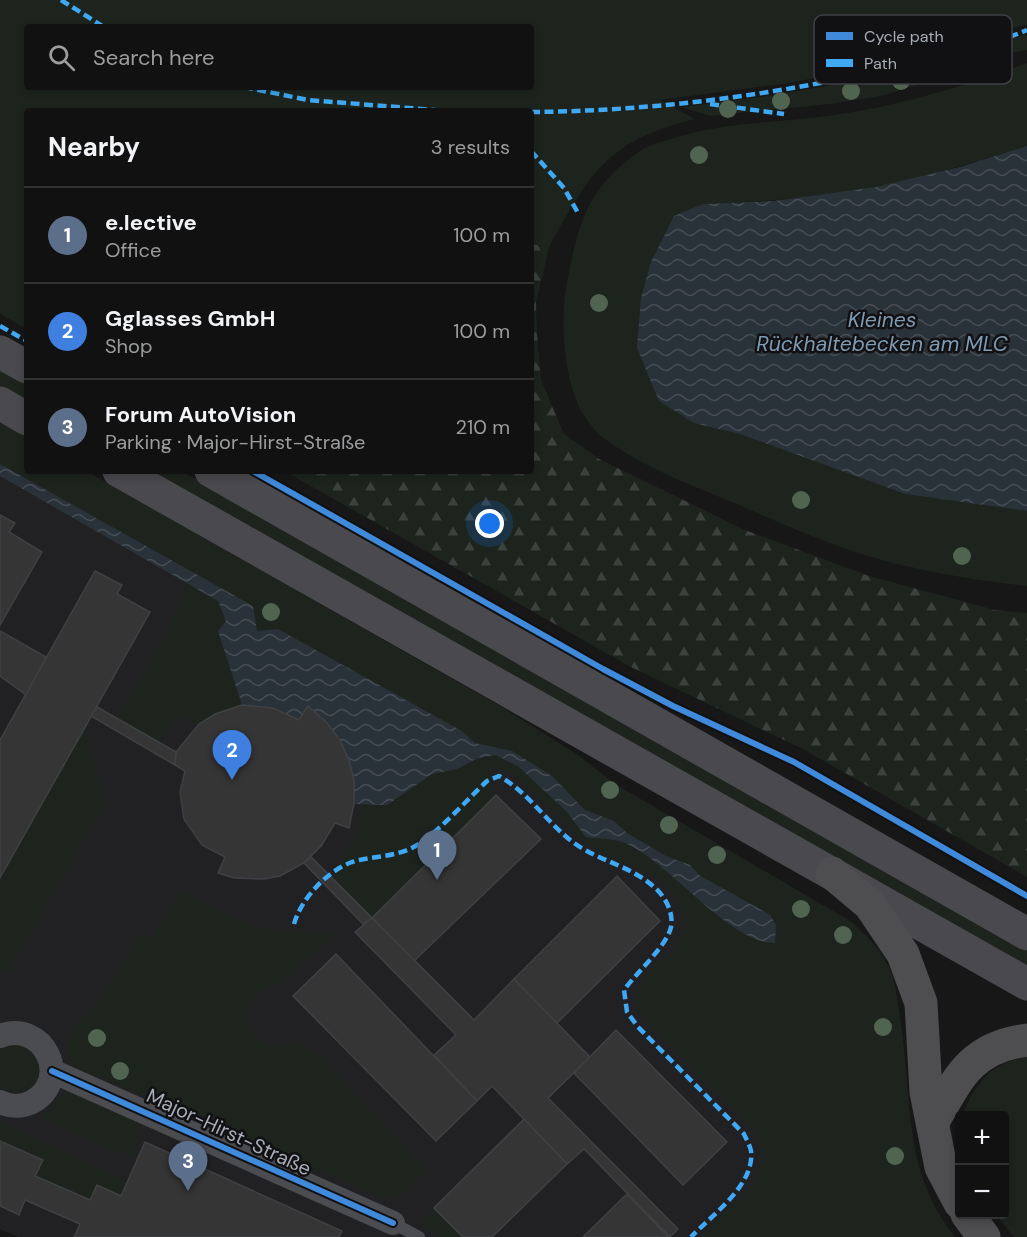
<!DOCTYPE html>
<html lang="en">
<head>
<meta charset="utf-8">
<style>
  :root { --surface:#111; --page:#1e1f1f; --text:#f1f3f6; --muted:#9c9d9f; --line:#303131; --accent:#b45309 }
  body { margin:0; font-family:"DM Sans",sans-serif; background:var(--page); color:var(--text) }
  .controls { position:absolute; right:18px; bottom:18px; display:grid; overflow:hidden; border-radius:6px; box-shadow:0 3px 9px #0003 }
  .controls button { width:54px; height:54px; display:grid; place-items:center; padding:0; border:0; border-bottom:2px solid var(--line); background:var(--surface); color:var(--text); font:30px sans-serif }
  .you { position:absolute; left:490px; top:524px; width:21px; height:21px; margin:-15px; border:4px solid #fff; border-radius:50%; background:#1a73e8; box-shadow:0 0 0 9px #1a73e833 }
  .badge { display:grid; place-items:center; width:39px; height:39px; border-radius:50%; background:var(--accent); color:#fff; font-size:20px; font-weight:700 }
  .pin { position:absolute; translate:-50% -50px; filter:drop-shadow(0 2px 3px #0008) }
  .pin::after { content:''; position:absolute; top:32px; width:21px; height:18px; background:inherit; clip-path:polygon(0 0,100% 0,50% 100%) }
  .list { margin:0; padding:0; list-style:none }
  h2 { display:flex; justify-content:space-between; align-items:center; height:78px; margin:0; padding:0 24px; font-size:26px }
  h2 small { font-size:20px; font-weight:400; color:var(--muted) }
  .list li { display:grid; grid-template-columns:39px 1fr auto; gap:18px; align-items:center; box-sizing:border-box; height:96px; padding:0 24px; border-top:2px solid var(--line) }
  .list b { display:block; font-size:22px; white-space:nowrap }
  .list p { margin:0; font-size:20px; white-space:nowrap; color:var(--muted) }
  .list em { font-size:20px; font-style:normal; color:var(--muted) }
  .icon { flex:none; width:33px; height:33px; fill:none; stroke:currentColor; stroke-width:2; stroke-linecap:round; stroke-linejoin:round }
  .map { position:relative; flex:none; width:1027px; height:1237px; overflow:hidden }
  .search { position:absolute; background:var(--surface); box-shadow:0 3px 9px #0003; left:24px; top:24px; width:510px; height:66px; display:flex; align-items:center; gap:15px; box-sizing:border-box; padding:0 21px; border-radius:6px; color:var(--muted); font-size:22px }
  .panel { position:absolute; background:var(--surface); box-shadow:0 3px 9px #0003; left:24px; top:108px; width:510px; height:366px; border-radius:6px }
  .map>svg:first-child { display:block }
  .built { fill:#212123 }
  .grass { fill:#1d241e; fill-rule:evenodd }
  .forest { fill:url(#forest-firs) }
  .water { fill:url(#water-waves) }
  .building { fill:#353536; stroke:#3f4043; stroke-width:1.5 }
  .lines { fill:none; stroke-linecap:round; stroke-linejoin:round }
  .lane { stroke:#4b4c50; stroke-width:12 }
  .street { stroke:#4b4c50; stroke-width:24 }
  .secondary { stroke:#4a4a4e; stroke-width:33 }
  .highway { stroke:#4e4e51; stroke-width:33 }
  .quiet { stroke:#3fa9f5; stroke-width:4.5; stroke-dasharray:9 4.5; stroke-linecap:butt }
  .cycleway-casing { stroke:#111113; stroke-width:10 }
  .cycleway { stroke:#408adc; stroke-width:6 }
  .tree { fill:#506451 }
  .labels { text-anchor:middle; stroke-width:5; stroke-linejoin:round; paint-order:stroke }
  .street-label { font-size:20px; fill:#a8adb8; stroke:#111113 }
  .water-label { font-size:21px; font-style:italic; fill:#7f9bb3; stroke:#111113 }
  .key { fill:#111113; stroke:#3e4045; stroke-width:1.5 }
  .key-label { font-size:16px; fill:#a8adb8 }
</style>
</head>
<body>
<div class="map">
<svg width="1027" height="1237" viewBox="0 0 1027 1237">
  <defs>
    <pattern id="forest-firs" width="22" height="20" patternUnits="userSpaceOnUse" patternTransform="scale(1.5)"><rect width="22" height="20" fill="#1d241e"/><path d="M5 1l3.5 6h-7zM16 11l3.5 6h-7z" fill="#3b413d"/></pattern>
    <pattern id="water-waves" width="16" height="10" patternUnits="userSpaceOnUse" patternTransform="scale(1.5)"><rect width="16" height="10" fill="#2a3239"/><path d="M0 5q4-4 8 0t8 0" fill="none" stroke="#464d54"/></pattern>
  </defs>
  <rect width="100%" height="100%" fill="#171717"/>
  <path class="built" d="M0,421L27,437V471H86L505,709L578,755L615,784L803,917L807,1237H18L0,1229Z"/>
  <g class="grass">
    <path d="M0,0H1027V25L965,37L906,60L877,67L782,84L660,100L695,119C609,140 590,172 549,247L531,244V111H27V329L0,314ZM27,27H531V87H27Z"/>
    <path d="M1027,34V50L980,58L978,66L881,96L830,104L710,116L682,107L775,95L889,75Z"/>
    <path d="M1027,63V146C977,161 928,177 877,187C820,198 761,202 704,204L694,422L740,434L905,494L1027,511V586C972,580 918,571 865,555C822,542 781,523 739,505C693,486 642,467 602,437C595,432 588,421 583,414C563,380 560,320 567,282C579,220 589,185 643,149C651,144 662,142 671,139C722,122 775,123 828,116C896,107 963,87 1027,63Z"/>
    <path d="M0,368L27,383V403L0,388Z"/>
    <path d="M0,421L27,437V471H86L505,709L578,755L615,784L852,922C864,934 877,945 885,960C896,976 897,999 900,1018C913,1096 901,1169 955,1237H701L753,1183L763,1158L760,1138L638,1013C623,968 685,962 685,922C685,915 676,898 672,892C653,868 621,866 597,850C563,829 542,794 508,772C503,768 493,768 486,766L496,795L372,918L333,879L357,830L363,805H387L432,774L457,769L482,757L256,631L253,606L0,464Z"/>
    <path d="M146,471H181L1027,951V971Z"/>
    <path d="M284,471H319L309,485Z"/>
    <path d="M187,582L218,601L226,621L218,631L242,705L215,714L199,724L177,717L160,743L117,718L168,632Z"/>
    <path d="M85,727L105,803L9,971H0V878Z"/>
    <path d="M181,890C229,924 279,936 337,932L278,985L258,994L246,1009L247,1025L258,1039L273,1046L302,1043L318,1054L427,1170L402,1194L382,1198L78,1068L67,1056V1042L74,1026L96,1007L141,932L151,938Z"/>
    <path d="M21,1044C59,1069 29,1107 0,1087V1049Z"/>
    <path d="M1027,1057V1237H1014L996,1215L1004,1214V1116H962C976,1083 990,1063 1027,1057Z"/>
    <path d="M65,1092H75L140,1121L134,1158L45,1121L43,1115Z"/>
    <path d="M0,1122L128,1181L121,1196L97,1185L90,1200L35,1176L42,1160L0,1141Z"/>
    <path d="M434,1208L463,1237H436L421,1222Z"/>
  </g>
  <path class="forest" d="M531,244L549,247L536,303L537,334L541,380L564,434L599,459L745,530L869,576L995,610L1027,613V877L803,749L633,668L309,485L319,471H531Z"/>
  <g class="water">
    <path d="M1027,146V511L905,494L740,434L694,423L659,401L637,348L641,298L651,262L674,216L703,204L774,201L876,187L960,167Z"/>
    <path d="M0,464L253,606L257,631L278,629L462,731L475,743L512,751L552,776L585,810L614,821L627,833L666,856L690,865L699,875L770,915L776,925L775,943C732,945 671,864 627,844C616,838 599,839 586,837L566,811L519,767L496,755L478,758L457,769L432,774L387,805L354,804C355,763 340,732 308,707L299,720L273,708L242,705L218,631L226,621L218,601L0,476Z"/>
  </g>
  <g class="building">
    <path d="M0,515L15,523L9,532L42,552L0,625Z"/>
    <path d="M95,571L122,585L117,594L150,612L0,878V740Z"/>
    <path d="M0,631L46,657L26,695L0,676Z"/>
    <path d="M242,705L273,708L299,720L308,706L327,723L340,740L349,760L354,781V804L349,828L335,823L321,846L304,863L280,876L264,879L234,878L218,873L225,857L202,845L184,819L180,792L185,771L175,765L176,752L199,724L215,714Z"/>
    <path d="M97,707L176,752L175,765L91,716Z"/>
    <path d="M496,795L541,839L414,961L372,918Z"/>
    <path d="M311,857L372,918L363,924L304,863Z"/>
    <path d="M617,876L660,921L557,1023L514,979Z"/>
    <path d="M372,918L474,1020L514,979L590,1057L548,1098L678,1229L670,1237L584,1149L567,1164L492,1086L477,1101L434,1055L456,1035L355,932Z"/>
    <path d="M336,954L477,1101L436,1141L293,996Z"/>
    <path d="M616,1030L727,1142L683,1185L574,1073Z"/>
    <path d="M524,1119L567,1164L492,1237H463L434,1208Z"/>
    <path d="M0,1141L43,1160L35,1176L90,1200L97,1185L121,1196L145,1142L342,1231L339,1237H74L80,1224L25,1200L19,1215L0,1206Z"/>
    <path d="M627,1194L668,1237H583Z"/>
  </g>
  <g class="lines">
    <path class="lane" d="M393,1223L419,1237"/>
    <g class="street">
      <path d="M0,1036C43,1019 73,1079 32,1102C22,1107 10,1107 0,1102"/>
      <path d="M52,1071L393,1223"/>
    </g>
    <g class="secondary">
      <path d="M0,352L27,367"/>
      <path d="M0,403L27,419"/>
      <path d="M119,471L1027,984"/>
      <path d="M211,471L1027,934"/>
    </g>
    <g class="highway">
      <path d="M832,873L870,905L903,954L921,1003L926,1092L941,1167L960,1203"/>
      <path d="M933,1122C958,1078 971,1047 1027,1040"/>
      <path d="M967,1214L984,1237"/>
    </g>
    <g class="quiet">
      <path d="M61,0L104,27"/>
      <path d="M244,87L308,100L447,111"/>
      <path d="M710,104L784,114"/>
      <path d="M531,112C654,111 776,95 896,67C940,57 985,48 1027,30"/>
      <path d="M531,151L564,188L578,213"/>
      <path d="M0,326L27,341"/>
      <path d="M294,924C301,899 327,871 352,862C375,855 397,858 419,844C440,830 467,800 487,781L499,776C528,792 547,823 574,843C599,861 631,866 654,887C665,896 674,913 671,927C667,946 636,973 624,990L627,1012L638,1027L744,1134C746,1139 750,1145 751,1151C755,1185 712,1215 691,1237"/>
    </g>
    <defs>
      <g id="cycleway">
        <path d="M253,471L603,669L673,706L794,762L1027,896"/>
        <path d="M52,1071L393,1223"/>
      </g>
    </defs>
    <use href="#cycleway" class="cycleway-casing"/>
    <use href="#cycleway" class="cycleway"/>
  </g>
  <g class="tree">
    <circle cx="901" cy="81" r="9"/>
    <circle cx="851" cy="91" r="9"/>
    <circle cx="781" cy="101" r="9"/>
    <circle cx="728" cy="109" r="9"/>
    <circle cx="699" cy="155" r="9"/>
    <circle cx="599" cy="303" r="9"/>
    <circle cx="801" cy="500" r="9"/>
    <circle cx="962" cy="556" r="9"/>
    <circle cx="271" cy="612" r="9"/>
    <circle cx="610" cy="790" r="9"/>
    <circle cx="669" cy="825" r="9"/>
    <circle cx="717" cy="855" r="9"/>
    <circle cx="801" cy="909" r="9"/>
    <circle cx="843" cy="935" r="9"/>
    <circle cx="883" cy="1027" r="9"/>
    <circle cx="97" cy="1038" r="9"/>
    <circle cx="120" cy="1071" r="9"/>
    <circle cx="895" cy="1156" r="9"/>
  </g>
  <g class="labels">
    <g class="street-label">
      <text transform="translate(229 1132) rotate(25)" y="7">Major-Hirst-Straße</text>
    </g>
    <g class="water-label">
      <text x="882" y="327">Kleines<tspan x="882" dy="24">Rückhaltebecken am MLC</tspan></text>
    </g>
  </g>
  <rect x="814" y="15" width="198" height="69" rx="9" class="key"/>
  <rect x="826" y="32" width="27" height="8" fill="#408adc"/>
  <rect x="826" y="59" width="27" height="8" fill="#3fa9f5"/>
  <g class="key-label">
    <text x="864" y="42">Cycle path</text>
    <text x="864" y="69">Path</text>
  </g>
</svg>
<div class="controls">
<button>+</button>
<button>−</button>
</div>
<div class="you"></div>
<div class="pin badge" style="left:437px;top:880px;background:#5c6f8a">1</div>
<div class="pin badge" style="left:232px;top:780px;background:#3f7fe0">2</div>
<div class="pin badge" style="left:188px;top:1191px;background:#5c6f8a">3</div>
<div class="search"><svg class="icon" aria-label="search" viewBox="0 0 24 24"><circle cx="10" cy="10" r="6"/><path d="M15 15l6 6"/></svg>Search here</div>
<section class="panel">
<h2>Nearby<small>3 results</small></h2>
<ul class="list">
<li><span class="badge" style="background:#5c6f8a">1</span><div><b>e.lective</b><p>Office</p></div><em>100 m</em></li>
<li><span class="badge" style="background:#3f7fe0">2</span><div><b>Gglasses GmbH</b><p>Shop</p></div><em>100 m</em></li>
<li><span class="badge" style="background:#5c6f8a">3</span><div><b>Forum AutoVision</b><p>Parking · Major-Hirst-Straße</p></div><em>210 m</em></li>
</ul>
</section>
</div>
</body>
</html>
